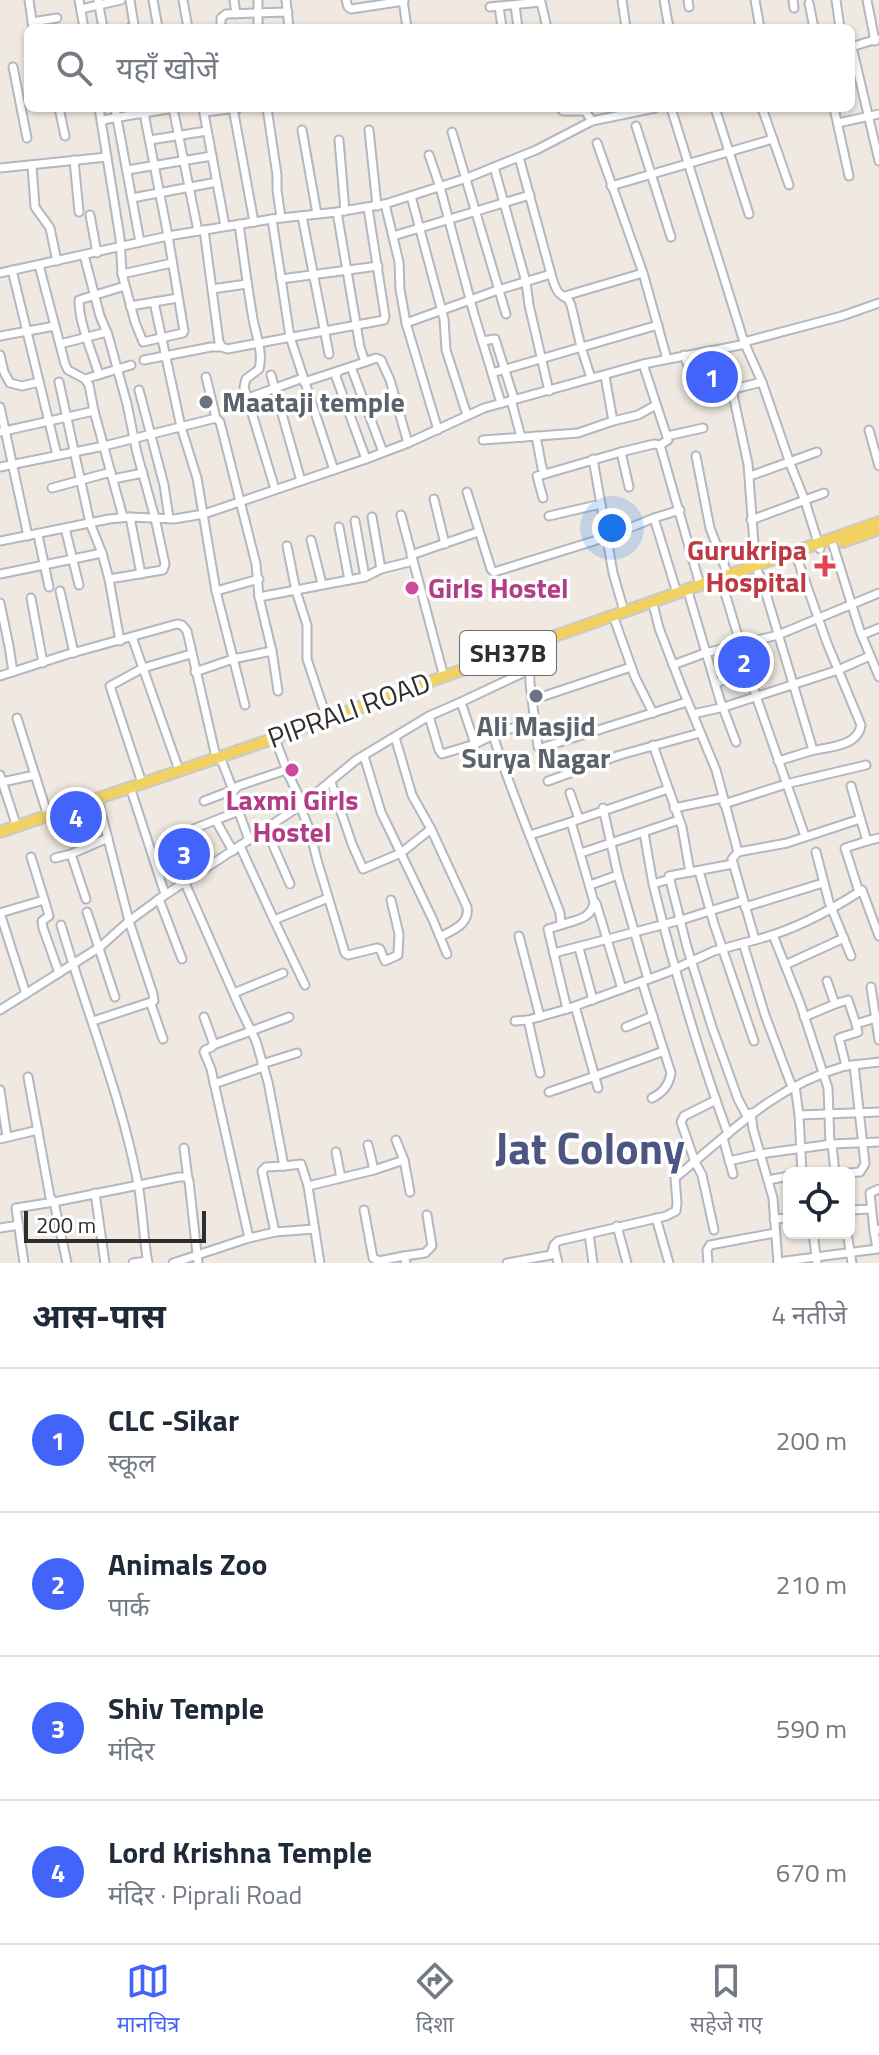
<!DOCTYPE html>
<html lang="hi">
<head>
<meta charset="utf-8">
<style>
  :root { --surface:#fff; --page:#f2f2f3; --text:#1f2937; --muted:#747a83; --line:#e0e1e3; --accent:#4264fb }
  body { margin:0; font-family:"Titillium Web","Noto Sans Devanagari",sans-serif; background:var(--page); color:var(--text) }
  .controls { position:absolute; right:24px; bottom:24px; display:grid; overflow:hidden; border-radius:12px; box-shadow:0 2px 6px #0004 }
  .controls button { width:72px; height:72px; display:grid; place-items:center; padding:0; border:0; border-bottom:2px solid var(--line); background:var(--surface); color:var(--text); font:40px sans-serif }
  .scale { position:absolute; left:24px; bottom:20px; width:182px; box-sizing:border-box; padding-left:8px; border:4px solid #2e2e2e; border-top:0; font-size:22px; line-height:28px; white-space:nowrap; color:#2e2e2e; -webkit-text-stroke:6px #fff; paint-order:stroke }
  .you { position:absolute; left:612px; top:528px; width:28px; height:28px; margin:-20px; border:6px solid #fff; border-radius:50%; background:#1a73e8; box-shadow:0 0 0 12px #1a73e833 }
  .badge { display:grid; place-items:center; width:52px; height:52px; border-radius:50%; background:var(--accent); color:#fff; font-size:26px; font-weight:700 }
  .pin { position:absolute; translate:-50% -50%; border:4px solid #fff; box-shadow:0 2px 8px #0006 }
  .list { margin:0; padding:0; list-style:none }
  h2 { display:flex; justify-content:space-between; align-items:center; height:104px; margin:0; padding:0 32px; font-size:34px }
  h2 small { font-size:26px; font-weight:400; color:var(--muted) }
  .list li { display:grid; grid-template-columns:52px 1fr auto; gap:24px; align-items:center; box-sizing:border-box; height:144px; padding:0 32px; border-top:2px solid var(--line) }
  .list b { display:block; font-size:30px; white-space:nowrap }
  .list p { margin:0; font-size:26px; white-space:nowrap; color:var(--muted) }
  .list em { font-size:26px; font-style:normal; color:var(--muted) }
  .icon { flex:none; width:44px; height:44px; fill:none; stroke:currentColor; stroke-width:2; stroke-linecap:round; stroke-linejoin:round }
  .map { position:relative; flex:none; width:879px; height:1263px; overflow:hidden }
  .search { position:absolute; background:var(--surface); box-shadow:0 2px 6px #0004; left:24px; right:24px; top:24px; height:88px; display:flex; align-items:center; gap:20px; box-sizing:border-box; padding:0 28px; border-radius:12px; color:var(--muted); font-size:30px }
  .sheet { height:680px; background:var(--surface) }
  nav { display:flex; justify-content:space-around; align-items:center; box-sizing:border-box; height:112px; border-top:2px solid var(--line); background:var(--surface); font-size:22px; color:var(--muted) }
  nav a { display:grid; justify-items:center; gap:4px }
  nav .on { color:var(--accent) }
  .map>svg:first-child { display:block }
  .lines { fill:none; stroke-linecap:round; stroke-linejoin:round }
  .street-casing { stroke:#b4b7c1; stroke-width:11 }
  .primary-casing { stroke:#c9c9c9; stroke-width:14 }
  .street { stroke:#fff; stroke-width:7 }
  .primary { stroke:#f2d163; stroke-width:10 }
  .worship-dot { fill:#6b7280; stroke:#fff; stroke-width:3 }
  .health-dot { fill:#e0444e; stroke:#fff; stroke-width:3 }
  .hotel-dot { fill:#d1479c; stroke:#fff; stroke-width:3 }
  .labels { text-anchor:middle; stroke-width:7; stroke-linejoin:round; paint-order:stroke }
  .shield { fill:#fff; stroke:#6d6d6d; stroke-width:2 }
  .shield-label { font-size:26px; font-weight:bold; fill:#2e2e2e }
  .worship-label { font-size:28px; font-weight:bold; fill:#5b616d; stroke:#fff; text-anchor:start }
  .health-label { font-size:28px; font-weight:bold; fill:#be3a42; stroke:#fff; text-anchor:end }
  .hotel-label { font-size:28px; font-weight:bold; fill:#b23c85; stroke:#fff; text-anchor:start }
  .street-label { font-size:28px; fill:#2e2e2e; stroke:#fff }
  .town-label { font-size:44px; font-weight:bold; fill:#4d5680; stroke:#fff }
</style>
</head>
<body>
<div class="map">
<svg width="879" height="1263" viewBox="0 0 879 1263">
  <rect width="100%" height="100%" fill="#efe9e1"/>
  <g class="lines">
    <defs>
      <g id="street">
        <path d="M29,0L33,28"/>
        <path d="M79,0L84,28"/>
        <path d="M98,0L103,28"/>
        <path d="M153,0L158,28"/>
        <path d="M183,0L188,28"/>
        <path d="M234,0L236,14"/>
        <path d="M258,0V28"/>
        <path d="M286,0L289,28"/>
        <path d="M346,0L348,7L351,9L404,1"/>
        <path d="M403,0L407,28"/>
        <path d="M622,0L626,28"/>
        <path d="M664,0L669,28"/>
        <path d="M688,0L689,7"/>
        <path d="M755,0L760,28"/>
        <path d="M793,0L794,8"/>
        <path d="M836,0L840,28"/>
        <path d="M867,0L875,41"/>
        <path d="M809,3L814,28"/>
        <path d="M515,5L518,28"/>
        <path d="M499,6L502,28"/>
        <path d="M490,7L541,2L547,28"/>
        <path d="M81,9L121,0"/>
        <path d="M32,22L57,18"/>
        <path d="M130,28L134,25L130,0"/>
        <path d="M221,28V18L226,14L288,12"/>
        <path d="M851,47L877,39"/>
        <path d="M852,47L879,161"/>
        <path d="M13,67L27,138"/>
        <path d="M59,108L65,136"/>
        <path d="M99,108L120,238L122,274L135,322L143,342L183,333L184,331L168,236L143,108"/>
        <path d="M115,108L140,242"/>
        <path d="M173,108L198,231"/>
        <path d="M203,108L225,226"/>
        <path d="M233,108L254,222"/>
        <path d="M267,108L277,175V190L281,218"/>
        <path d="M561,108L563,111H585L592,121"/>
        <path d="M671,108L744,342L762,382L791,466L805,501L820,549"/>
        <path d="M715,108L749,214"/>
        <path d="M762,108L789,185"/>
        <path d="M834,108L849,176"/>
        <path d="M204,112L238,108"/>
        <path d="M102,120L174,108"/>
        <path d="M838,123L879,114"/>
        <path d="M636,126L671,237"/>
        <path d="M302,130L317,214"/>
        <path d="M369,130L377,206"/>
        <path d="M452,132L506,314"/>
        <path d="M150,140L207,131"/>
        <path d="M339,140L345,211"/>
        <path d="M597,143L643,273L667,359"/>
        <path d="M429,155L440,187L474,314L501,403"/>
        <path d="M519,157L551,274C553,280 555,290 560,294C566,299 568,297 571,305L581,347L591,378"/>
        <path d="M74,160L79,212"/>
        <path d="M32,165L35,207L50,228L57,261"/>
        <path d="M494,167L526,282L529,305L549,391"/>
        <path d="M0,168L107,157"/>
        <path d="M127,170L212,156"/>
        <path d="M611,186L773,139"/>
        <path d="M411,196L444,319L446,350L467,415"/>
        <path d="M132,198L217,182"/>
        <path d="M385,204L399,262L400,289L406,323L438,430"/>
        <path d="M337,212L360,347L365,362L376,358L381,360L390,380L408,443"/>
        <path d="M90,215L97,253"/>
        <path d="M302,216L329,354"/>
        <path d="M272,219L290,337L334,470"/>
        <path d="M239,224C243,253 247,283 252,313C254,331 264,351 259,369L246,379L244,387L275,489"/>
        <path d="M204,230L219,342L222,347"/>
        <path d="M393,236L530,195"/>
        <path d="M84,255L100,316L108,335L127,404L137,453L155,518L165,564L163,570L109,579"/>
        <path d="M39,265L65,364L68,370L85,379L89,385L94,411L123,517"/>
        <path d="M12,270L57,455"/>
        <path d="M0,273L168,236L272,219L337,212L385,204L467,178L536,150L592,121L655,108"/>
        <path d="M122,274L172,263"/>
        <path d="M281,279L378,266"/>
        <path d="M212,289L247,284"/>
        <path d="M565,296L643,273"/>
        <path d="M154,302L178,298"/>
        <path d="M130,306L154,302L181,427L197,478L216,591L245,705"/>
        <path d="M406,323L498,290L551,274"/>
        <path d="M0,336L55,326"/>
        <path d="M482,341L495,339L514,399"/>
        <path d="M744,342L842,316L879,303"/>
        <path d="M60,344L107,332"/>
        <path d="M0,355L4,372L10,383L22,386L39,382"/>
        <path d="M684,355L698,392L702,397L762,382"/>
        <path d="M144,360L211,347H222L227,349L384,320L385,316L368,208"/>
        <path d="M365,362L338,371L336,377L366,459"/>
        <path d="M643,364L668,440L660,445"/>
        <path d="M351,367L383,452"/>
        <path d="M492,373L658,325"/>
        <path d="M99,375C92,351 79,324 79,300L125,286"/>
        <path d="M271,375L301,481"/>
        <path d="M605,376L613,421"/>
        <path d="M206,377L216,418L220,422L256,564L259,597L272,651L278,691"/>
        <path d="M85,379L131,365"/>
        <path d="M59,382L90,523L102,553L109,579L120,641"/>
        <path d="M304,382L338,371"/>
        <path d="M139,390L164,485L169,518"/>
        <path d="M732,390L748,464L754,544L761,564"/>
        <path d="M248,398L303,378"/>
        <path d="M511,400L521,437"/>
        <path d="M0,407L28,536"/>
        <path d="M869,430L879,466"/>
        <path d="M0,432L94,411"/>
        <path d="M536,436L542,468L545,474L621,452L654,444L660,445L700,585"/>
        <path d="M667,436L703,428"/>
        <path d="M483,440L578,433L613,421L638,415L656,405"/>
        <path d="M621,452L629,487"/>
        <path d="M696,456L710,528L728,575"/>
        <path d="M593,459L613,573L624,611"/>
        <path d="M0,467L104,446L216,418"/>
        <path d="M750,476L817,452"/>
        <path d="M113,479L143,473"/>
        <path d="M52,488L111,472"/>
        <path d="M467,492L491,569L494,572L607,537L654,518L680,510"/>
        <path d="M543,498L537,476L545,474"/>
        <path d="M434,499L445,544"/>
        <path d="M401,515L444,677"/>
        <path d="M549,516L601,504"/>
        <path d="M130,517L141,574"/>
        <path d="M372,517L381,569"/>
        <path d="M654,518L677,593"/>
        <path d="M751,520L824,493"/>
        <path d="M355,521L365,577"/>
        <path d="M339,527L349,580L365,577L381,569L413,561"/>
        <path d="M65,528L79,585"/>
        <path d="M38,535L49,587"/>
        <path d="M311,540L322,584"/>
        <path d="M0,541L109,519L130,517L174,519L204,514L366,459L408,443L484,408L643,364L746,344"/>
        <path d="M833,545L860,631L879,677"/>
        <path d="M287,546L296,591L307,625V659L327,719"/>
        <path d="M411,555L478,532"/>
        <path d="M758,572L764,587L813,750"/>
        <path d="M0,574L102,553"/>
        <path d="M722,583L756,696L805,836"/>
        <path d="M60,591L74,653"/>
        <path d="M216,591L259,579"/>
        <path d="M689,595L720,700L736,742"/>
        <path d="M259,597L349,580"/>
        <path d="M31,598L43,663"/>
        <path d="M0,603L9,646L13,672"/>
        <path d="M654,608L659,628L682,688L716,770L738,852"/>
        <path d="M615,621L635,677L653,713"/>
        <path d="M862,635L879,628"/>
        <path d="M132,637L179,770"/>
        <path d="M529,652L530,683L538,747L541,748L687,702"/>
        <path d="M673,665L705,653L778,635L879,593"/>
        <path d="M529,670L461,702L475,744L493,735L535,720"/>
        <path d="M195,672L233,659L272,651"/>
        <path d="M0,676L65,655L177,624L182,625L187,631L216,757L222,762L233,790L204,801"/>
        <path d="M715,683L749,672"/>
        <path d="M532,700L631,667"/>
        <path d="M693,714L724,707L838,670L870,656"/>
        <path d="M429,716L439,750L442,754L475,744"/>
        <path d="M17,718L48,816"/>
        <path d="M493,735C512,796 538,854 560,913L561,925L548,929L567,1009L668,972L714,951L755,940"/>
        <path d="M395,737L412,795L431,829L467,907C470,924 453,930 440,937"/>
        <path d="M277,744L289,776L303,804"/>
        <path d="M653,745L682,827L690,872"/>
        <path d="M364,756L381,812L433,920L447,954"/>
        <path d="M778,761C789,758 800,754 811,751C827,747 858,747 861,725L827,643L797,558"/>
        <path d="M0,775L17,827"/>
        <path d="M548,781L620,755L700,733"/>
        <path d="M2,782L35,775"/>
        <path d="M331,782L352,844L363,869L401,853L431,829"/>
        <path d="M142,783L110,686L143,668L191,654"/>
        <path d="M851,786L867,841L845,848L859,892C826,913 792,931 755,940L732,859L738,852L787,843L860,819"/>
        <path d="M132,793L165,894"/>
        <path d="M570,793L579,819"/>
        <path d="M724,804L786,784L866,765"/>
        <path d="M300,806L310,831L317,860L345,953L348,955L377,948L380,949L385,961L398,955L399,934L391,900"/>
        <path d="M603,808L618,875L648,979"/>
        <path d="M674,808L723,798"/>
        <path d="M216,821L233,851"/>
        <path d="M266,829L290,884"/>
        <path d="M188,831L239,811"/>
        <path d="M644,833L653,884"/>
        <path d="M530,835L571,822"/>
        <path d="M249,840L232,793L238,786L286,770"/>
        <path d="M867,841L879,838"/>
        <path d="M240,846L274,920"/>
        <path d="M816,852L829,902L851,956"/>
        <path d="M581,853L679,820"/>
        <path d="M31,857L48,912L49,916L42,921L43,928L59,973"/>
        <path d="M55,858L71,854"/>
        <path d="M733,864L669,876L687,947L712,1027L738,1099L747,1116"/>
        <path d="M699,871L714,924L754,1041"/>
        <path d="M670,879L653,884C674,969 698,1052 728,1134"/>
        <path d="M590,885L618,875"/>
        <path d="M859,892L862,890L879,936"/>
        <path d="M86,899L71,854L108,838"/>
        <path d="M159,899L182,959"/>
        <path d="M596,903L622,989"/>
        <path d="M745,907L823,883"/>
        <path d="M87,912L115,997"/>
        <path d="M0,913L26,994"/>
        <path d="M0,913L44,900"/>
        <path d="M61,925C86,1011 121,1095 138,1184C143,1210 143,1237 148,1263"/>
        <path d="M561,925C575,920 592,919 594,902L571,822L668,789"/>
        <path d="M773,935L800,1003L828,1088L830,1145"/>
        <path d="M519,936L540,1017"/>
        <path d="M743,943L765,1015L792,1087"/>
        <path d="M579,948L593,1000"/>
        <path d="M554,953L681,920L742,901"/>
        <path d="M785,965L844,938"/>
        <path d="M827,981L835,1004L848,1000L856,1024"/>
        <path d="M642,982L671,1073C669,1085 663,1093 652,1098"/>
        <path d="M305,985L274,920L328,898"/>
        <path d="M871,987L879,1040"/>
        <path d="M234,993L283,973"/>
        <path d="M151,1004L163,1039"/>
        <path d="M575,1006L598,1088"/>
        <path d="M0,1010L100,947L129,921L159,899L303,804L356,760L429,716L461,702"/>
        <path d="M204,1017L213,1042L212,1047L205,1050L204,1052L211,1069L249,1238"/>
        <path d="M804,1017L835,1004"/>
        <path d="M528,1020L540,1073"/>
        <path d="M93,1021L154,1001L153,994L129,921L99,804"/>
        <path d="M515,1021L528,1020L567,1009"/>
        <path d="M626,1027L653,1016"/>
        <path d="M213,1045L289,1017"/>
        <path d="M262,1064L297,1053"/>
        <path d="M846,1066L839,1038L858,1032L856,1024L879,1017"/>
        <path d="M214,1084L263,1067"/>
        <path d="M795,1086L799,1115L802,1173"/>
        <path d="M0,1090L7,1137"/>
        <path d="M549,1092C588,1079 626,1065 664,1051"/>
        <path d="M751,1113L753,1129L773,1198L778,1263"/>
        <path d="M799,1115L879,1112"/>
        <path d="M723,1138L733,1174"/>
        <path d="M0,1139L38,1130"/>
        <path d="M396,1140L404,1160L410,1192"/>
        <path d="M832,1144L835,1173"/>
        <path d="M368,1145L374,1170"/>
        <path d="M184,1148L188,1179"/>
        <path d="M336,1152L341,1178"/>
        <path d="M729,1161L760,1154L832,1144L879,1142"/>
        <path d="M284,1166L301,1164L308,1186"/>
        <path d="M849,1173L860,1172L865,1164L854,1065"/>
        <path d="M768,1180L789,1176"/>
        <path d="M95,1193L105,1263"/>
        <path d="M364,1210L373,1258L379,1261L404,1256"/>
        <path d="M849,1210L871,1209"/>
        <path d="M656,1218L669,1263"/>
        <path d="M774,1219L789,1218"/>
        <path d="M617,1226L627,1263"/>
        <path d="M0,1228L19,1225"/>
        <path d="M714,1230L702,1175L695,1162L681,1122L684,1116L716,1100"/>
        <path d="M874,1231L870,1193L879,1189"/>
        <path d="M275,1232L314,1229"/>
        <path d="M813,1233L817,1263"/>
        <path d="M847,1233L852,1263"/>
        <path d="M589,1234L593,1263"/>
        <path d="M554,1246L558,1263"/>
        <path d="M778,1262L877,1249L874,1231L879,1229"/>
        <path d="M24,1263L16,1208L54,1202L50,1197L28,1077"/>
        <path d="M67,1263L54,1202L179,1177H187L189,1181L198,1263"/>
        <path d="M133,1263L147,1261"/>
        <path d="M173,1263L249,1238L275,1232L262,1171L266,1167L284,1166L268,1082L256,1041L240,1008L185,883"/>
        <path d="M320,1263L308,1186L374,1170L404,1160"/>
        <path d="M406,1263L404,1256L425,1253L432,1246L427,1215"/>
        <path d="M507,1263L551,1255L554,1245L558,1241L666,1216L676,1211L677,1203L675,1178C729,1134 773,1087 842,1067C853,1064 867,1064 879,1062"/>
        <path d="M708,1263L707,1250L710,1245L775,1233"/>
      </g>
      <g id="primary">
        <path d="M843,542L879,529"/>
        <path d="M0,832L281,736L555,636L879,522"/>
      </g>
    </defs>
    <use href="#street" class="street-casing"/>
    <use href="#primary" class="primary-casing"/>
    <use href="#street" class="street"/>
    <use href="#primary" class="primary"/>
  </g>
  <g class="worship-dot">
    <circle cx="206" cy="402" r="8"/>
    <circle cx="536" cy="696" r="8"/>
  </g>
  <path class="health-dot" d="M821 554h8v8h8v8h-8v8h-8v-8h-8v-8h8z"/>
  <g class="hotel-dot">
    <circle cx="412" cy="588" r="8"/>
    <circle cx="292" cy="770" r="8"/>
  </g>
  <g class="labels">
    <rect class="shield" x="460" y="631" width="96" height="44" rx="6"/>
    <g class="shield-label">
      <text x="508" y="662">SH37B</text>
    </g>
    <g class="worship-label">
      <text x="222" y="412">Maataji temple</text>
      <text x="536" y="736" text-anchor="middle">Ali Masjid<tspan x="536" dy="32">Surya Nagar</tspan></text>
    </g>
    <g class="health-label">
      <text x="807" y="560">Gurukripa<tspan x="807" dy="32">Hospital</tspan></text>
    </g>
    <g class="hotel-label">
      <text x="428" y="598">Girls Hostel</text>
      <text x="292" y="810" text-anchor="middle">Laxmi Girls<tspan x="292" dy="32">Hostel</tspan></text>
    </g>
    <g class="street-label">
      <text transform="translate(349 710) rotate(-20)" y="10">PIPRALI ROAD</text>
    </g>
    <g class="town-label">
      <text x="590" y="1164">Jat Colony</text>
    </g>
  </g>
</svg>
<div class="controls">
<button><svg class="icon" aria-label="locate" viewBox="0 0 24 24"><circle cx="12" cy="12" r="6"/><path d="M12 2v4M12 18v4M2 12h4M18 12h4"/></svg></button>
</div>
<div class="scale">200 m</div>
<div class="you"></div>
<div class="pin badge" style="left:712px;top:377px">1</div>
<div class="pin badge" style="left:744px;top:662px">2</div>
<div class="pin badge" style="left:184px;top:854px">3</div>
<div class="pin badge" style="left:76px;top:817px">4</div>
<div class="search"><svg class="icon" aria-label="search" viewBox="0 0 24 24"><circle cx="10" cy="10" r="6"/><path d="M15 15l6 6"/></svg>यहाँ खोजें</div>
</div>
<section class="sheet">
<h2>आस-पास<small>4 नतीजे</small></h2>
<ul class="list">
<li><span class="badge">1</span><div><b>CLC -Sikar</b><p>स्कूल</p></div><em>200 m</em></li>
<li><span class="badge">2</span><div><b>Animals Zoo</b><p>पार्क</p></div><em>210 m</em></li>
<li><span class="badge">3</span><div><b>Shiv Temple</b><p>मंदिर</p></div><em>590 m</em></li>
<li><span class="badge">4</span><div><b>Lord Krishna Temple</b><p>मंदिर · Piprali Road</p></div><em>670 m</em></li>
</ul>
</section>
<nav>
<a class="on"><svg class="icon" aria-label="map" viewBox="0 0 24 24"><path d="M3 6l6-2 6 2 6-2v14l-6 2-6-2-6 2zM9 4v14M15 6v14"/></svg>मानचित्र</a>
<a><svg class="icon" aria-label="directions" viewBox="0 0 24 24"><path d="M12 3l9 9-9 9-9-9zM9 14v-3h6M13 9l2 2-2 2"/></svg>दिशा</a>
<a><svg class="icon" aria-label="saved" viewBox="0 0 24 24"><path d="M7 4h10v16l-5-4-5 4z"/></svg>सहेजे गए</a>
</nav>
</body>
</html>
